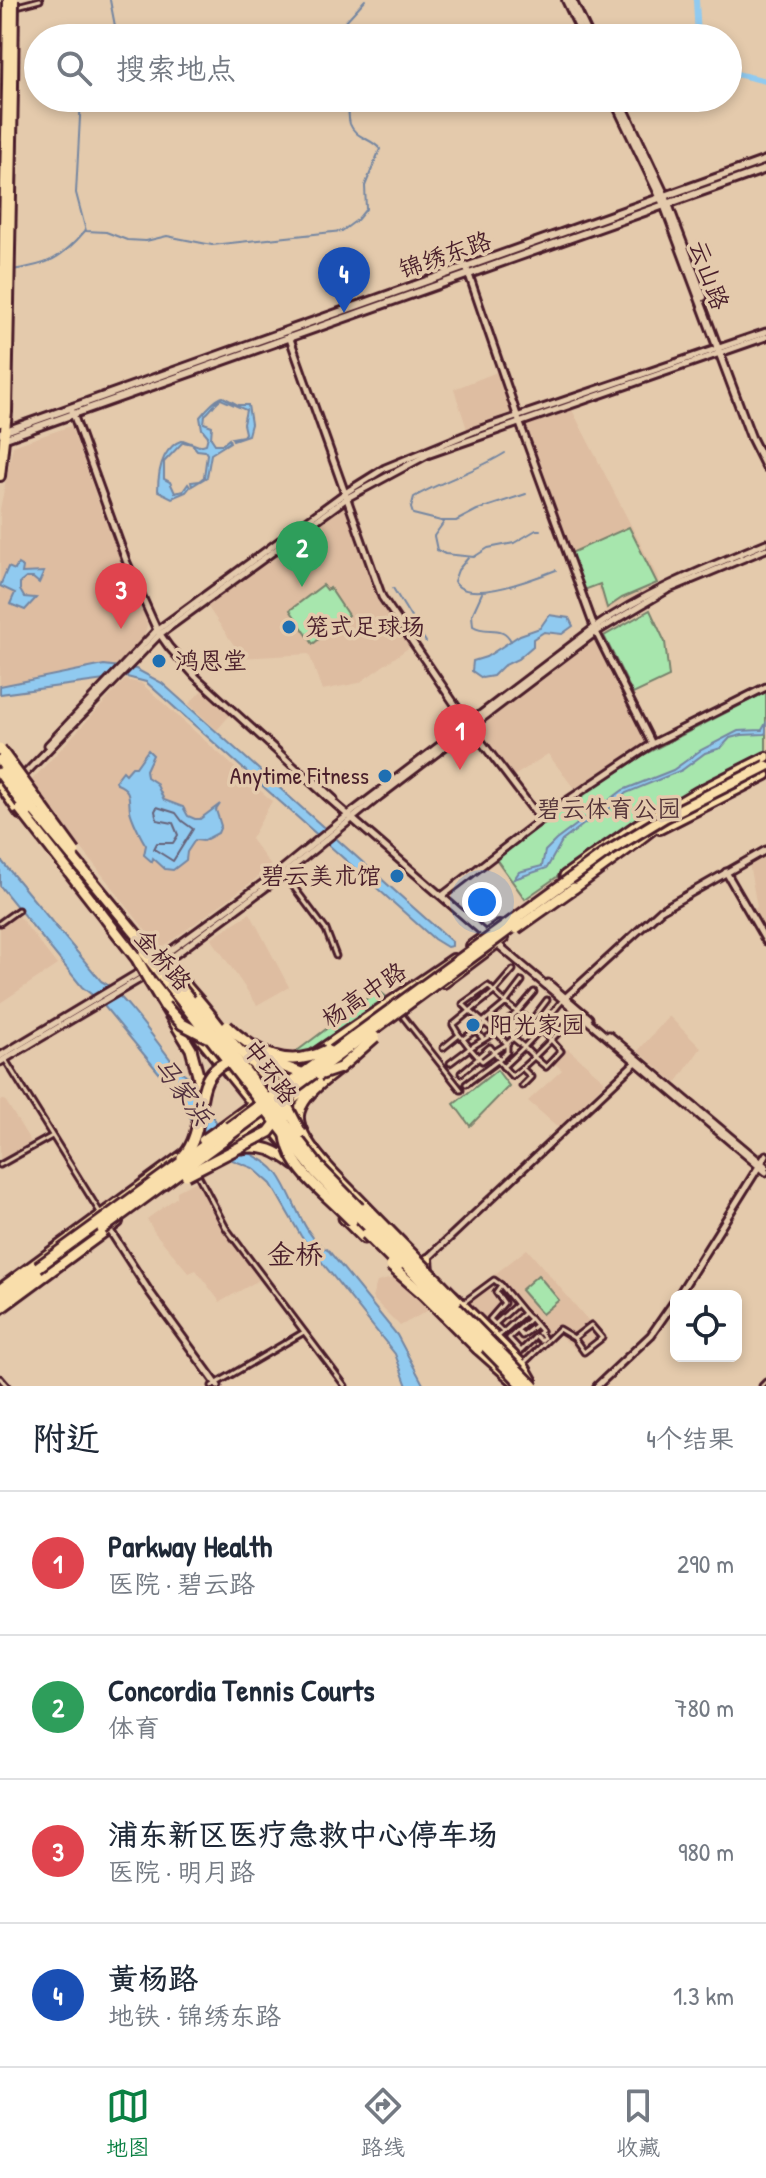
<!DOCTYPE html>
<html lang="zh">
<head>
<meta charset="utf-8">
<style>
  :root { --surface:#fff; --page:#f2f2f3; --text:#1f2937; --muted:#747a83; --line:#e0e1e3; --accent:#0b8043 }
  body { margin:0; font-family:"Patrick Hand","LXGW WenKai TC",sans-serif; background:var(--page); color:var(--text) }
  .controls { position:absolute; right:24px; bottom:24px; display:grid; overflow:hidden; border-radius:12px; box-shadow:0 4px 12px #0003 }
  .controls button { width:72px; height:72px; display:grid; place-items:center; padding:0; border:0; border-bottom:2px solid var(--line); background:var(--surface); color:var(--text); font:40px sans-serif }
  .you { position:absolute; left:482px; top:902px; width:28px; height:28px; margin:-20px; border:6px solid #fff; border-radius:50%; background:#1a73e8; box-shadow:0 0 0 12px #1a73e833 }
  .badge { display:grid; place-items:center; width:52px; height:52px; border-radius:50%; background:var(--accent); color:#fff; font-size:26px; font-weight:700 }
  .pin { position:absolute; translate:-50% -66px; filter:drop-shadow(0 2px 4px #0008) }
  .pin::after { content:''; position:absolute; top:42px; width:28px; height:24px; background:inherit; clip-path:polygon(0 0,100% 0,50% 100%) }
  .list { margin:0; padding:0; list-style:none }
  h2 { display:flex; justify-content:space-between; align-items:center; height:104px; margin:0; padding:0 32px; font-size:34px }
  h2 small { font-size:26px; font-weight:400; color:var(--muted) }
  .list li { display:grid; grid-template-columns:52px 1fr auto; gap:24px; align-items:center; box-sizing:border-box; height:144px; padding:0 32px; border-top:2px solid var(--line) }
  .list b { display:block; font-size:30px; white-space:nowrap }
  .list p { margin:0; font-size:26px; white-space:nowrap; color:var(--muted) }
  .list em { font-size:26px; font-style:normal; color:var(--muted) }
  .icon { flex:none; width:44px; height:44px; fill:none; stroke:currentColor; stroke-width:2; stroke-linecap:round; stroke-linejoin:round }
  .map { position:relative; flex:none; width:766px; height:1386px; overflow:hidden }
  .search { position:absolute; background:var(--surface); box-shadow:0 4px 12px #0003; left:24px; right:24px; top:24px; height:88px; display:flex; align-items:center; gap:20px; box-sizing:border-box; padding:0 28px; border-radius:44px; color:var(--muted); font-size:30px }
  .sheet { height:680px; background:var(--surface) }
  nav { display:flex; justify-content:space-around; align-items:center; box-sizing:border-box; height:112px; border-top:2px solid var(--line); background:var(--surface); font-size:22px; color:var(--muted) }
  nav a { display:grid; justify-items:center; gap:4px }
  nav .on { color:var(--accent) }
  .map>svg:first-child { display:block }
  .built { fill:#debda1 }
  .green { fill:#a7e6ad; stroke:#78826c; stroke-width:2 }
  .water { fill:#90caf0; stroke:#7486a1; stroke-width:2 }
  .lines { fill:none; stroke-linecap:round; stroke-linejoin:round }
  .shore { stroke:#66637a; stroke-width:2 }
  .stream { stroke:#7486a1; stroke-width:2 }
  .river { stroke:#90caf0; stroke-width:6 }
  .minor-casing { stroke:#4a1f2b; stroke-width:9 }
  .tertiary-casing { stroke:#4a1f2b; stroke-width:11 }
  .secondary-casing { stroke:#4a1f2b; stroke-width:12 }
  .primary-casing { stroke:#4a1f2b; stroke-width:14 }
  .trunk-casing { stroke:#4a1f2b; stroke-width:15 }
  .minor { stroke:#e4caac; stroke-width:3 }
  .tertiary { stroke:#e4caac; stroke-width:5 }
  .secondary { stroke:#e4caac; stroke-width:6 }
  .primary { stroke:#f9deab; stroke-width:8 }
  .trunk { stroke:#f9deab; stroke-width:9 }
  .primary-bridge-casing { stroke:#4a1f2b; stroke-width:14; stroke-linecap:butt }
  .trunk-bridge-casing { stroke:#4a1f2b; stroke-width:15; stroke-linecap:butt }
  .primary-bridge { stroke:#f9deab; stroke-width:8 }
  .trunk-bridge { stroke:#f9deab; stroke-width:9 }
  .poi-dot { fill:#1f6fb2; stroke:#e4caac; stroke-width:3 }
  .labels { text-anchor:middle; stroke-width:7; stroke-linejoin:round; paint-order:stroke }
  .street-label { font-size:24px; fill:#4a1f2b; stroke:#e4caac }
  .poi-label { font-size:24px; fill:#4a1f2b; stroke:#e4caac; text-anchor:start }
  .park-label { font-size:24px; fill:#533338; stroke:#e4caac }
  .water-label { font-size:26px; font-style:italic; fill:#51303f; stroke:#e4caac }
  .quarter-label { font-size:28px; fill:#4a1f2b; stroke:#e4caac }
</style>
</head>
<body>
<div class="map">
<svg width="766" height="1386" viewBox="0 0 766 1386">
  <rect width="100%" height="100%" fill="#e4caac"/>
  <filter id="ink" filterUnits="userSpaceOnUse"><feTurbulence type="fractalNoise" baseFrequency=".0125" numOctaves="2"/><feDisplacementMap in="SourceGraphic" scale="16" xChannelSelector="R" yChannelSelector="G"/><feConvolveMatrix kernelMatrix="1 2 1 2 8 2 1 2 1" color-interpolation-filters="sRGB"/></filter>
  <g filter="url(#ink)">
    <g class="built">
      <path d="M497,372L512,412L467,429L454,389Z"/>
      <path d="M571,408L660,582L606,612L598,586L584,591L525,430L526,423Z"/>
      <path d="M71,426L102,512L145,616L147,625L145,633L142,640L114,666L0,686V509L13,446Z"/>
      <path d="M345,504L376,592L411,646L359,683L322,690L309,654L240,658L236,648L207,606Z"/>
      <path d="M596,639L650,744L576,791L548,754L514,776L478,728Z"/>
      <path d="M125,680L141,683L272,801L251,839L272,867L160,949L30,782Z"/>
      <path d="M202,690L230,715L217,730L189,704Z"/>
      <path d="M766,855V931L753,910L757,907L749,864Z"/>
      <path d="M250,913L289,987L257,1005L211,938Z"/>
      <path d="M18,915L57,965L0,1003V927Z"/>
      <path d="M669,1016L701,1048L676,1083L638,1051Z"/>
      <path d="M568,1049L604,1080V1083L559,1128L528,1101L562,1070L553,1062Z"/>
      <path d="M0,1100H5L31,1142L0,1160Z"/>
      <path d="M197,1181L223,1230L259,1280L220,1302L196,1270L189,1273L155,1233L147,1219L177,1197V1191Z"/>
      <path d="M527,1249L604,1339L584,1357L558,1334L529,1362L462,1300Z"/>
      <path d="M396,1277L429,1310L400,1326L372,1298L377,1282Z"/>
    </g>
    <g class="green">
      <path d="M629,527L657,583L622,598L607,608L600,584L584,590L571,553Z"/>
      <path d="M323,585L327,590L330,588L348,615L313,644L290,610Z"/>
      <path d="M650,610L665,642L669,677L633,694L604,636Z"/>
      <path d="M766,692V751C681,794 603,844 525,899L496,859L586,792L645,754Z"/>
      <path d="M378,990L388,998L301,1061L293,1054Z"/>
      <path d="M497,1070L509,1086L470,1126L454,1104Z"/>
      <path d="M538,1275L559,1300L542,1314L521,1290Z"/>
    </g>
    <g class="water">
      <path d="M223,397L238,405H248L251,424L248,435L233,440L232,438L243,436L245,433L243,424L246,410L221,399C214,403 212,410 205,415L204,423L212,426L211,438L215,444H223L229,439L230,442L211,454L207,477L192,486L191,482L199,481L204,477L207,454L205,451L197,450L192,444L183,442L164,462V479L170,482L175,493L183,491L188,484L190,487L186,492L172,498L158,491C158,472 162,447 183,440L199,446L206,444L208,436L202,429L200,417C205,411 216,398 223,397Z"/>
      <path d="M18,564L23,567L22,573L44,572L39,583L33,578H26L20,583V590L24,597L36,598L25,610L10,604L15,593L0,586L8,567L15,570Z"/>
      <path d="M549,615L569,618L573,626L562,634L544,632L533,639V646L518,659L503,666L493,676L482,678L472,671L473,661L486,657L520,635L540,628Z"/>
      <path d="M104,665L136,669L162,683L452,942V946L447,947L434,939L146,682L127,677L0,694V686Z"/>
      <path d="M766,723V733L764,734L742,735L730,738L721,748L705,753L682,770L626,793L610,808L592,818L562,841L547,868L514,879L519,872L542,866L545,851L556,840L623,790L673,770L701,750L738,731L762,730Z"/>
      <path d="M148,750L153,755L146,770L147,777L156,783L164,800L183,807L188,816L195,819H200L220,804L216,810L221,826L218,833L203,841L195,840L187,852L186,860L173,870L165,869L153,858L152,862L144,855L146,845C142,840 131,817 130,810C128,797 132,790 117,784L116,780L123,771L126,774L132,767H136Z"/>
      <path d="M0,859L101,981C122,991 161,1048 178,1069L189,1077L190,1087C205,1105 219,1130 238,1145C251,1156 267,1159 278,1174C295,1197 302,1237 329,1251L397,1335L424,1386H407L395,1354L301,1236L271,1184L253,1168L232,1160L200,1129L190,1117L180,1094L164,1079L100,1001L82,987L0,886Z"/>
    </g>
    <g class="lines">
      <path class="shore" d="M157,807L176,813L182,821L193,829L173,861L154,849L157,843H173L178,835L173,823L157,820L155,811Z"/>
      <g class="stream">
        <path d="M110,0L115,26L111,38"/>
        <path d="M321,38L324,32L344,23L365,0"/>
        <path d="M81,98L76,193L86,231L106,232L127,240L146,241L167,236L212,245L342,231L357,220L366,209L365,186L380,149C371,138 355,138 350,124C347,114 351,108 344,98"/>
        <path d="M12,270C48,265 61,259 85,231"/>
        <path d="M505,453C476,471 444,480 414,497L411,508L413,514L441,521H456L477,510L526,494"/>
        <path d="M444,522L434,536L437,550L445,554L474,557L488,548L514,543L536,530H540"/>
        <path d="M468,558L458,570L454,581C466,606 536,578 556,570"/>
        <path d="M393,588L426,642"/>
        <path d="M482,593L472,615L473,626C487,635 502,623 511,641"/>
      </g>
      <g class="river">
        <path d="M696,0L698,38"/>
        <path d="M728,72L766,81"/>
      </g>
      <defs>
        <g id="minor">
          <path d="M17,6L40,0"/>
          <path d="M284,874L326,930L336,956"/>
          <path d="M0,923L18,910"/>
          <path d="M506,1002L522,981"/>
          <path d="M506,1003L488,986L463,1004L470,1011L494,992L513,970"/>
          <path d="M517,1012L531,1021"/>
          <path d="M517,1012L534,992"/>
          <path d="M401,1014L461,1090"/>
          <path d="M531,1021L547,1000"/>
          <path d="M539,1029L561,1002"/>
          <path d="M459,1035L453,1025L470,1011L483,1022L506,1003L517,1012L496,1032L507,1044L531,1021L551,1040L569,1022"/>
          <path d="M483,1039L476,1030L485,1024L483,1022L496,1032"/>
          <path d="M514,1039L524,1047L540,1030"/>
          <path d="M507,1044V1052L498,1061L512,1076L522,1068"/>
          <path d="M443,1048L459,1035L463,1039"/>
          <path d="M470,1048L496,1032L470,1048L478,1057"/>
          <path d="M6,1061L101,1214"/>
          <path d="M450,1063L470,1048L463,1039L476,1030"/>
          <path d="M503,1067L524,1047L534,1057L551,1040L561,1051L546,1067L534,1057L522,1068L531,1077L522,1086"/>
          <path d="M461,1073L479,1058"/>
          <path d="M466,1084L500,1059L494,1052L482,1061L478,1057L490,1047L494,1052L507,1044"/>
          <path d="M0,1165L52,1136"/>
          <path d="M197,1173L226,1228L345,1386"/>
          <path d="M463,1303L494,1280L501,1285"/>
          <path d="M530,1318L541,1331L539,1333"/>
          <path d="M495,1324L516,1305"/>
          <path d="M502,1331L490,1319L504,1303L496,1292L501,1285L524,1313"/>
          <path d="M518,1331L522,1336L536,1325"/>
          <path d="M499,1336L524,1313L530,1319L509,1338L521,1351L536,1336L541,1341L544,1338L540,1332"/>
          <path d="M525,1362L559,1329L574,1338L591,1325L602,1338L584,1352L574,1338"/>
          <path d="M0,1378L7,1386"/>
          <path d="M212,1386L304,1332"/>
          <path d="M762,1386L766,1382"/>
        </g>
        <g id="tertiary">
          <path d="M466,266L519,421L596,632L652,744"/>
          <path d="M289,336L382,597L471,728L541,820"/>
          <path d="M72,411L127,563L157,630L169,647L196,677L325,795L487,936"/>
          <path d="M48,745L156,631L345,493L385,468L475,431L766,332"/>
          <path d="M309,776L334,799"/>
          <path d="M20,779L160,634L347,498L427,455L766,337"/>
          <path d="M726,872L766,941"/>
          <path d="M442,896L559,806L652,744L766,687"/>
          <path d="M495,942L766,1172"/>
          <path d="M156,961L281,870L352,812L594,628C647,591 706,568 766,543"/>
          <path d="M160,966L284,874L380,796L596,632L667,590L766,549"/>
          <path d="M548,983L589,1018"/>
          <path d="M565,998L661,910L766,850"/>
          <path d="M609,1035L766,1167"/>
          <path d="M0,1056L145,969"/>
          <path d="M0,1062L145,976"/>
          <path d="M109,1229L149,1291L218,1386"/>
          <path d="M427,1259L636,1062"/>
          <path d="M678,1296L766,1155"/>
          <path d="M597,1386L651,1335L676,1299"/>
        </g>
        <g id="secondary">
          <path d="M566,0L584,38"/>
          <path d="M572,0L590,38"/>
          <path d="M613,98L665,207L751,437L766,467"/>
          <path d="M619,98L665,196L703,297"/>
          <path d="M0,433L766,160"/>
          <path d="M3,439L766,169"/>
        </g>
        <g id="primary">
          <path d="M0,422L7,86"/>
          <path d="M0,476L7,412L13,86"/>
          <path d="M0,785L20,814"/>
          <path d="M675,805L697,792L766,757"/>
          <path d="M660,829L766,775"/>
          <path d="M635,843L665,820"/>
          <path d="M471,946L499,926"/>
          <path d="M146,971L294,1155L310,1170"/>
          <path d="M444,983L504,938"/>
          <path d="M286,1105L323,1076"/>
          <path d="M223,1126L288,1078L317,1052L453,959"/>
          <path d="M196,1164L275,1112"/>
          <path d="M428,1259L429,1271"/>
          <path d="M0,1289L203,1140"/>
          <path d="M453,1295L524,1366L532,1380"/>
          <path d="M0,1309L118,1222"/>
        </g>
        <g id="trunk">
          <path d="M565,876L639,824L678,803"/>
          <path d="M574,888L638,841"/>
          <path d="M173,971L198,1000"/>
          <path d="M150,982L191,1049L202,1090"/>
          <path d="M337,1070C324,1081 304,1094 299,1112C292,1139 349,1188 366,1207"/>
          <path d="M241,1148C263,1144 278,1151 295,1165"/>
          <path d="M344,1218L364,1238"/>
          <path d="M0,1295L38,1267"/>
          <path d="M0,1303L102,1229"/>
          <path d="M478,1349L513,1380"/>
        </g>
      </defs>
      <use href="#minor" class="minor-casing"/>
      <use href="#tertiary" class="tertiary-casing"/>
      <use href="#secondary" class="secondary-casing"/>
      <use href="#primary" class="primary-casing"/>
      <use href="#trunk" class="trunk-casing"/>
      <use href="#minor" class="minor"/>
      <use href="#tertiary" class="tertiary"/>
      <use href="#secondary" class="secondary"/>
      <use href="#primary" class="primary"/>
      <use href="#trunk" class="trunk"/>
      <defs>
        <g id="primary-bridge">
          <path d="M7,86L8,0"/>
          <path d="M13,86L14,0"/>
          <path d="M203,1140L223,1126"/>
        </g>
        <g id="trunk-bridge">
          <path d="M0,749L75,852"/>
          <path d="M0,760L36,813L185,993L320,1168L533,1386"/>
          <path d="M0,773L28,812"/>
          <path d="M20,809L137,959L150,982"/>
          <path d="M516,929L574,888"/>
          <path d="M144,953L315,1172L524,1386"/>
          <path d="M165,1006L182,1024L207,1037"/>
          <path d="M227,1026C257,1054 288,1070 327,1050"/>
          <path d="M247,1053L304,1074"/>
          <path d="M319,1075L340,1068L375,1037"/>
          <path d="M291,1090C269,1159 311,1178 352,1221"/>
          <path d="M288,1108L301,1133"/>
          <path d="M182,1158C213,1124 185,1075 232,1060"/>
          <path d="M186,1175L269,1132C300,1097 260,1073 238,1049C224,1034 212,1016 198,1000"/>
          <path d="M366,1207L457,1300"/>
          <path d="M102,1229L518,923"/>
          <path d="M366,1234L398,1266"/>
          <path d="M391,1266L422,1293L478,1349"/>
          <path d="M38,1267L604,854L665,817L766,766"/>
        </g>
      </defs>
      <use href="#primary-bridge" class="primary-bridge-casing"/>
      <use href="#trunk-bridge" class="trunk-bridge-casing"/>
      <use href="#primary-bridge" class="primary-bridge"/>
      <use href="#trunk-bridge" class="trunk-bridge"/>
    </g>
  </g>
  <g class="poi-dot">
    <circle cx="289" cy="627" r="8"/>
    <circle cx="159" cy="661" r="8"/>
    <circle cx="385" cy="776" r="8"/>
    <circle cx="397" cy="876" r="8"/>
    <circle cx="473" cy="1025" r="8"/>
  </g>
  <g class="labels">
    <g class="street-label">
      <text transform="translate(445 255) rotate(-19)" y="8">锦绣东路</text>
      <text transform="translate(709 275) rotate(70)" y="8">云山路</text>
      <text transform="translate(163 960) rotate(49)" y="8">金桥路</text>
      <text transform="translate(364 995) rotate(-34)" y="8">杨高中路</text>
      <text transform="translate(270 1072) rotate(53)" y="8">中环路</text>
    </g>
    <g class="poi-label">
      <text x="305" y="635">笼式足球场</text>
      <text x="175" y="669">鸿恩堂</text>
      <text x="369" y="784" text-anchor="end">Anytime Fitness</text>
      <text x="381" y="884" text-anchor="end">碧云美术馆</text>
      <text x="489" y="1033">阳光家园</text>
    </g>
    <g class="park-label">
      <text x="609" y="817">碧云体育公园</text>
    </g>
    <g class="water-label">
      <text transform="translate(183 1091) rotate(53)" y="9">马家浜</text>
    </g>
    <g class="quarter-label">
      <text x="295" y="1264">金桥</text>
    </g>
  </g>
</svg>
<div class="controls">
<button><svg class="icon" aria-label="locate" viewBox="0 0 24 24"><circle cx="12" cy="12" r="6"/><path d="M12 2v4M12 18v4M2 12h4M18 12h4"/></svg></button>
</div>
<div class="you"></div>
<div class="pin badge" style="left:460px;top:770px;background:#e0444e">1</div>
<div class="pin badge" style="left:302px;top:587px;background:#2e9e5b">2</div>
<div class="pin badge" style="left:121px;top:629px;background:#e0444e">3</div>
<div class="pin badge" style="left:344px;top:313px;background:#1a4fb4">4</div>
<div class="search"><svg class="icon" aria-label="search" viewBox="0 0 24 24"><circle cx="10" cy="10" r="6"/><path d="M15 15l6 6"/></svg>搜索地点</div>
</div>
<section class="sheet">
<h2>附近<small>4个结果</small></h2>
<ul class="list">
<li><span class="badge" style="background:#e0444e">1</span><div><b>Parkway Health</b><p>医院 · 碧云路</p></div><em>290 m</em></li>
<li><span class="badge" style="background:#2e9e5b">2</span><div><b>Concordia Tennis Courts</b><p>体育</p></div><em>780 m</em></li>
<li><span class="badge" style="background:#e0444e">3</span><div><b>浦东新区医疗急救中心停车场</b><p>医院 · 明月路</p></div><em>980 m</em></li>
<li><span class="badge" style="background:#1a4fb4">4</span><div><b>黄杨路</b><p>地铁 · 锦绣东路</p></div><em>1.3 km</em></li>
</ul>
</section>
<nav>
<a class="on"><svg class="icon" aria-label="map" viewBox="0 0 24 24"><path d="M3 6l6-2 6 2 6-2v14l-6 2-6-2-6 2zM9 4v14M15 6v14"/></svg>地图</a>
<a><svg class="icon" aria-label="directions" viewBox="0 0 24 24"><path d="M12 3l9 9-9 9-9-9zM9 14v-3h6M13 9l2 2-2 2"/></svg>路线</a>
<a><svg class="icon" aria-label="saved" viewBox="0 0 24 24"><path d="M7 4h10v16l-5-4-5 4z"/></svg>收藏</a>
</nav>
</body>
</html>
